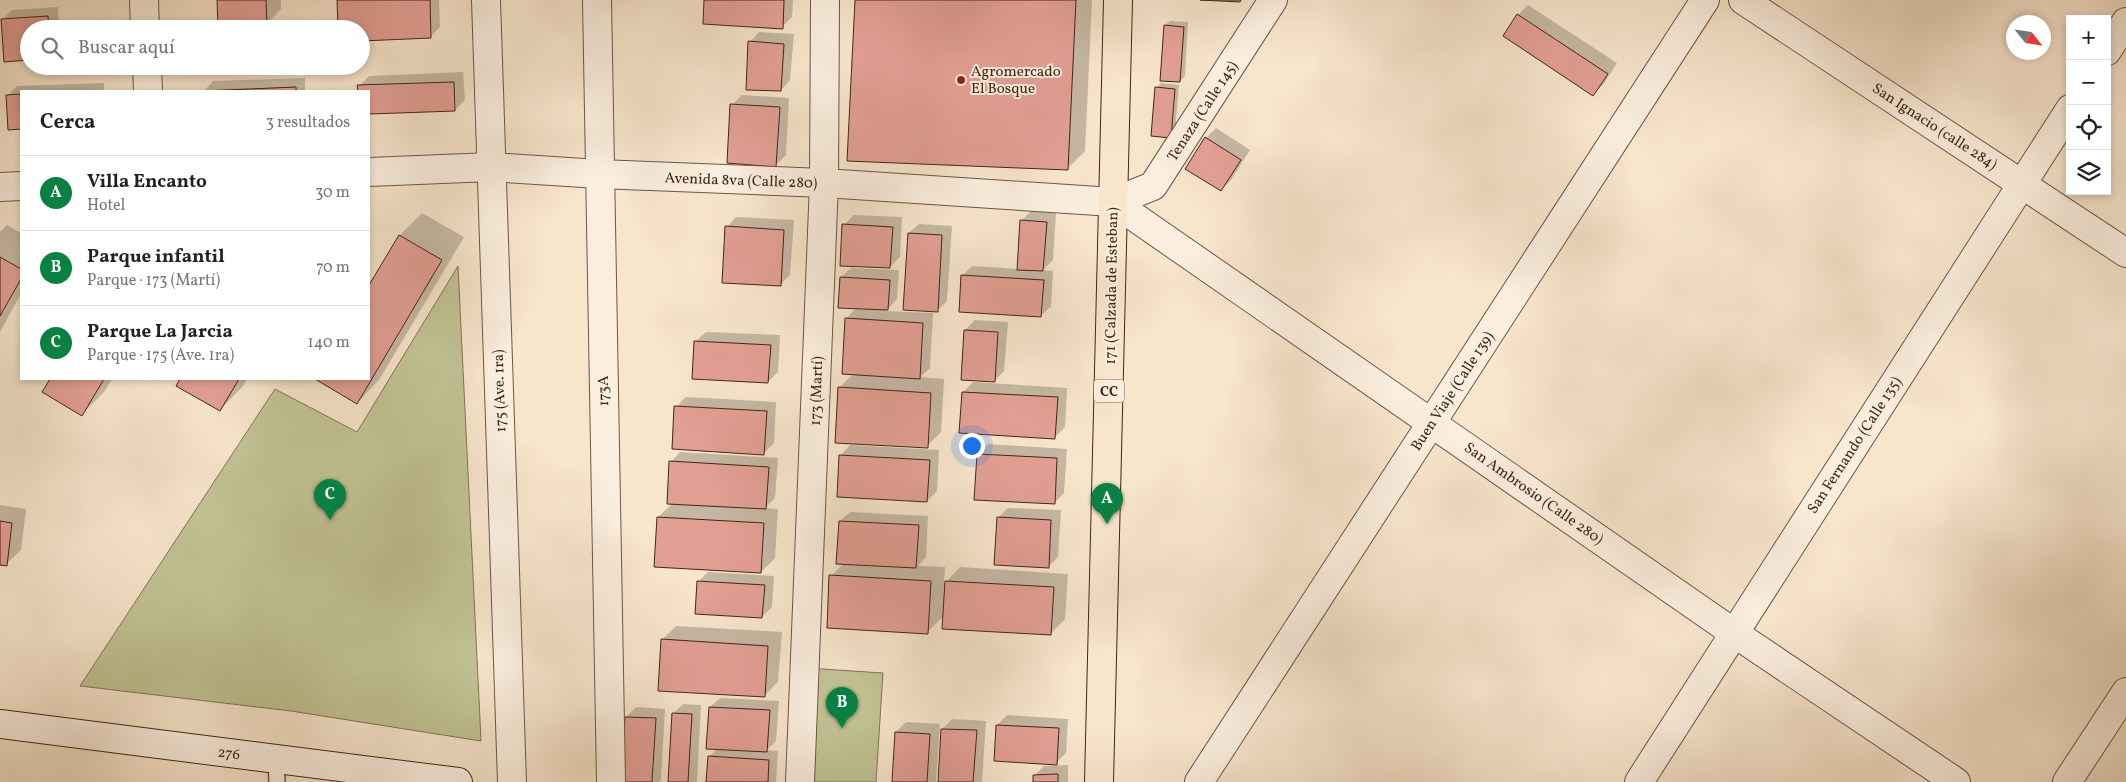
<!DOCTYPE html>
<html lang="es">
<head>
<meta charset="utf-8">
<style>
  :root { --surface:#fff; --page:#f6f6f6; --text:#222; --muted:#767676; --line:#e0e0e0; --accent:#0b8043 }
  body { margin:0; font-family:Vollkorn,serif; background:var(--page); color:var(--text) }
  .controls { position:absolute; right:15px; top:15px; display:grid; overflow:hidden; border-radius:0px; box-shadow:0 2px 8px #0003 }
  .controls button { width:45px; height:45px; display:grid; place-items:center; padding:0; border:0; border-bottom:1px solid var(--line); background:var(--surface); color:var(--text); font:25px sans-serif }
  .compass { position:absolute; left:2006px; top:15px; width:45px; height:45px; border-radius:50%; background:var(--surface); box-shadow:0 2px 8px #0003; rotate:120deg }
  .you { position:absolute; left:971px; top:445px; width:18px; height:18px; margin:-12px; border:4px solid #fff; border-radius:50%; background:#1a73e8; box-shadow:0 0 0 8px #1a73e833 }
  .badge { display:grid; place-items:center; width:32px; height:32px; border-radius:50%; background:var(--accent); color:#fff; font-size:16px; font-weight:700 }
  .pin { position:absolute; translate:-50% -41px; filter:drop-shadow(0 1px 2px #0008) }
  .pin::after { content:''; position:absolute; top:26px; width:18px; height:15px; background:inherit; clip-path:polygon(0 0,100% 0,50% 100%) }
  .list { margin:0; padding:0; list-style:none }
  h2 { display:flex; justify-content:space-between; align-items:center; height:65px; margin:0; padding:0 20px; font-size:21px }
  h2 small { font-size:16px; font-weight:400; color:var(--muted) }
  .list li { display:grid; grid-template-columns:32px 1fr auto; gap:15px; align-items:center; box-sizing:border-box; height:75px; padding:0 20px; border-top:1px solid var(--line) }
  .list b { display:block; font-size:19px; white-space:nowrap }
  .list p { margin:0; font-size:16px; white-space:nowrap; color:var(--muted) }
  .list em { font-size:16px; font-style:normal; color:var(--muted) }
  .icon { flex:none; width:28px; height:28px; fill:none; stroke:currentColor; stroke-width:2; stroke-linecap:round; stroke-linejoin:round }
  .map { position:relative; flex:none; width:2126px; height:782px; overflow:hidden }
  .search { position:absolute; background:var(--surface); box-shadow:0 2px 8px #0003; left:20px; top:20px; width:350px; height:55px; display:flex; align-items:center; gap:12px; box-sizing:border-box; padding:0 18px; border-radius:28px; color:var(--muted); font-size:19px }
  .panel { position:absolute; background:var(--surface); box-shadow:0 2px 8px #0003; left:20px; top:90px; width:350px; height:290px; border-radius:0px }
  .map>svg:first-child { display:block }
  .green { fill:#c1c395; stroke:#827456 }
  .shadow { fill:#0003 }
  .building { fill:#e29f94; stroke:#432517 }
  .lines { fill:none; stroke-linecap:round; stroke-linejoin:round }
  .lane-casing { stroke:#705544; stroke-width:18 }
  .street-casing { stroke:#705544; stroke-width:30 }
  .secondary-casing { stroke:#432517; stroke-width:30 }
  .primary-casing { stroke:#432517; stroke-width:30 }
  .lane { stroke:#faeede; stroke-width:15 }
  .street { stroke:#faeede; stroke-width:28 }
  .secondary { stroke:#faeede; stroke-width:28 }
  .primary { stroke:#f7e5cc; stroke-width:28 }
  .poi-dot { fill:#8f2418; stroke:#faeede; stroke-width:2 }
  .labels { text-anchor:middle; stroke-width:4; stroke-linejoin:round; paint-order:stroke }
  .shield { fill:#faeede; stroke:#7a6153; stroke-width:1 }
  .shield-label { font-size:14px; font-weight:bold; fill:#432517 }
  .poi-label { font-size:15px; fill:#432517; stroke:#faeede; text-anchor:start }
  .street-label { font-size:15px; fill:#432517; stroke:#faeede }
</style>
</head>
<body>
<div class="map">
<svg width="2126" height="782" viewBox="0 0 2126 782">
  <rect width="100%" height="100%" fill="#f7e5cc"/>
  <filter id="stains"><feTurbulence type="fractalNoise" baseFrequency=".004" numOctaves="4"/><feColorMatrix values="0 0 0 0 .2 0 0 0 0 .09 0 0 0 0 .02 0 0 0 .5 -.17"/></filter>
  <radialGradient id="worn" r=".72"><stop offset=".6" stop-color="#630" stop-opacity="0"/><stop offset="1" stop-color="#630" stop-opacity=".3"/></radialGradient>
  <g class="green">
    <path d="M458,266L481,741L291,711L80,686L275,389L357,432Z"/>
    <path d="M807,668L883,673L876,782H801Z"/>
  </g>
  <g class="shadow">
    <path d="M218,0H281V9L267,24Z"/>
    <path d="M339,0H439L440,27L430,37L361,29Z"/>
    <path d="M705,0H793L792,17L782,27Z"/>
    <path d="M856,0H1092L1085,151L1067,169Z"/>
    <path d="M1528,5L1617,63L1603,85L1593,94L1504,36L1518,15Z"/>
    <path d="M58,7L59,29H29L2,20L12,10Z"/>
    <path d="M1170,21L1188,22L1185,76L1180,81L1165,25Z"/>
    <path d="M759,32L794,34L790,80L781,90L750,42Z"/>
    <path d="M463,72L465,100L455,110L369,113V91H359V86L369,76Z"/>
    <path d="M305,78V91H204L213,81Z"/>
    <path d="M104,83V91H21V128H9L8,95L17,86Z"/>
    <path d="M1161,83L1179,85L1175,132L1170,137L1156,88Z"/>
    <path d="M742,95L789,98L786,155L776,165L732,105Z"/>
    <path d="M1216,128L1250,150L1231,180L1221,190L1206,138Z"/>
    <path d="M1031,211L1056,212L1053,260L1043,270L1053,271L1051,306L1041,316L962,276L972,266L1018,269L1021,221Z"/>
    <path d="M422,213L464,237L379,380L357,403L317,379H369V288L400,235Z"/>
    <path d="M854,215L902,217L900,257L890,267L844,225Z"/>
    <path d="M736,217L794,220L790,275L780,285L727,227Z"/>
    <path d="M919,224L952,226L947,301L937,311L909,233Z"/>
    <path d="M7,225L21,233V294L0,332V232Z"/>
    <path d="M851,268L899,270L897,299L886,311L933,313L930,368L920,377L944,379L941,432L927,446L839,388L853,374L846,319L857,307L841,277Z"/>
    <path d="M975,320L1008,322L1004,371L995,380L965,330Z"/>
    <path d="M706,332L780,335L778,372L768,382L696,341Z"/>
    <path d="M51,379H112L104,392L82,414L44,391Z"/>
    <path d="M182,379H247L242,387L220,410L178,385Z"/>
    <path d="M973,382L1067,388L1065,427L1055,437L963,392Z"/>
    <path d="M686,397L776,402L774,443L764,453L676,407Z"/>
    <path d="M988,444L1067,449L1064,493L1054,503L978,454Z"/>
    <path d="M850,445L939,450L937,491L927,501L839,496L841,455Z"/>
    <path d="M680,452L778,458L775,498L765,508L778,509L775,558L761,572L658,517L673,503L671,462Z"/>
    <path d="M0,505L26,509L21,550L6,564H0Z"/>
    <path d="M1008,508L1061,510L1058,557L1048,567L998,518Z"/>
    <path d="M850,512L928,516L926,557L918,566L945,567L944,584L960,567L1068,574L1065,619L1050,634L944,616L927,632L831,576L844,563L840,521Z"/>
    <path d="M708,572L774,576L772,607L762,617L698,582Z"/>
    <path d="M676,626L782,632L778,682L764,696L662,640Z"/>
    <path d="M720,698L779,701L776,741L767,750L778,751L776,782H707L709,757L718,748L710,707Z"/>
    <path d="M683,704L701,705L697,782H669L673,714Z"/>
    <path d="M636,707L665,709L661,780L659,782H623L626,717Z"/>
    <path d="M1007,715L1068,719L1066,753L1056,763L997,725Z"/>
    <path d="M952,719L986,721L982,782H939L942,729Z"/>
    <path d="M906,722L940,724L936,782H893L896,732Z"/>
    <path d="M1068,765V782H1034V776L1044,766Z"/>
  </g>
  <g class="building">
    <path d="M217,0H266L267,25L218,27Z"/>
    <path d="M337,0H430L431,38L361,41V29H338Z"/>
    <path d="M704,0H784L783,29L703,24Z"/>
    <path d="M855,0H1076L1068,170L847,161Z"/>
    <path d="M1200,0H1241L1240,2Z"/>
    <path d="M1517,14L1608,74L1593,96L1503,36Z"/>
    <path d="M48,16L49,29H29V60L4,62L1,19Z"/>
    <path d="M1164,25L1184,27L1180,82L1160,81Z"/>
    <path d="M748,41L784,44L781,91L746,90Z"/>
    <path d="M454,82L455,111L369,114V91H358L357,85Z"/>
    <path d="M296,87V91H202Z"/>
    <path d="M1155,87L1175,89L1171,138L1151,136Z"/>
    <path d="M21,94V129L8,130L6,95Z"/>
    <path d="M730,104L780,107L776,167L727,163Z"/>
    <path d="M1205,137L1241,160L1221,191L1185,169Z"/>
    <path d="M1020,220L1047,222L1043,271L1017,270Z"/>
    <path d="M842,224L893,227L890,268L840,266Z"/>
    <path d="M725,226L784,230L781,286L722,283Z"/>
    <path d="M908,233L942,235L938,312L903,310Z"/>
    <path d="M399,235L442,260L357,404L315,379H369V285Z"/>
    <path d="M0,257L21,269V279L0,316Z"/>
    <path d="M961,275L1044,280L1041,317L959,312Z"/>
    <path d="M840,277L890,280L888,310L838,308Z"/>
    <path d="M845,318L923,323L920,379L842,374Z"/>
    <path d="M964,330L998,332L995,382L961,380Z"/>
    <path d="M694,341L771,345L768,383L692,379Z"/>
    <path d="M50,379H104L82,416L42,392Z"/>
    <path d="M180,379H239L220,411L176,386Z"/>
    <path d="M838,387L931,393L928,448L835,443Z"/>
    <path d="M962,392L1058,397L1055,439L959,433Z"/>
    <path d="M674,406L767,411L764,455L672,449Z"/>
    <path d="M977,454L1057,458L1055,504L974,500Z"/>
    <path d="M839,455L930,460L927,502L837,497Z"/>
    <path d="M669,461L769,467L766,509L667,504Z"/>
    <path d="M657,517L764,523L761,573L654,567Z"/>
    <path d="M997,517L1051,520L1049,568L994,565Z"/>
    <path d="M0,521L12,523L7,566L0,565Z"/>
    <path d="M839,521L919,525L916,568L836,564Z"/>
    <path d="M829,575L931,581L928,634L827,628Z"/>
    <path d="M697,581L765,585L762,618L695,614Z"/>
    <path d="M945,581L1054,587L1051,635L942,629Z"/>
    <path d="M661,639L768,646L765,697L658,691Z"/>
    <path d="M709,707L770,710L767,752L706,749Z"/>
    <path d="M672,713L692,714L688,782H668Z"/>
    <path d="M625,717L656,718L652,782H621Z"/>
    <path d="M996,725L1059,728L1057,765L994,761Z"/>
    <path d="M941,729L977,730L973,782H938Z"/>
    <path d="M895,732L930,734L927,782H892Z"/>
    <path d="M708,756L769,760L768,782H706Z"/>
    <path d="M1058,774V782H1033V775Z"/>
  </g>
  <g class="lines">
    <defs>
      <path id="lane" d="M276,759L277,782"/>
      <g id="street">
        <path d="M144,0L145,29"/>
        <path d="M486,0L512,782"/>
        <path d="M597,0L611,782"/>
        <path d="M1743,0L2126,253"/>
        <path d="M2107,51L2126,22"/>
        <path d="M147,66L148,91"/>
        <path d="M369,172L491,167L599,174L824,183L1113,202L1153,186L1273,0"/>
        <path d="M0,187L21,186"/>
        <path d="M1113,202L1734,633L1956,782"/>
        <path d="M800,782L824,183L825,0"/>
        <path d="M1199,782L1705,0"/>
        <path d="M1639,782L2070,109"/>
        <path d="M2067,782L2126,692"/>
      </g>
      <path id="secondary" d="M0,724L458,782"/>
      <path id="primary" d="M1099,782L1118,0"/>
    </defs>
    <use href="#lane" class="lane-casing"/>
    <use href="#street" class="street-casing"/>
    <use href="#secondary" class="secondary-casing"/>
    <use href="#primary" class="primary-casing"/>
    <use href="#lane" class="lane"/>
    <use href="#street" class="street"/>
    <use href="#secondary" class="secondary"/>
    <use href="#primary" class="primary"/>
  </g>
  <circle class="poi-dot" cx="961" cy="80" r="5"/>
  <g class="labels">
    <rect class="shield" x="1094" y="379.5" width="30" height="23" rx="4"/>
    <g class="shield-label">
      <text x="1109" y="396">CC</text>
    </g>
    <g class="poi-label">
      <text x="971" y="76">Agromercado<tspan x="971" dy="17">El Bosque</tspan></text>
    </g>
    <g class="street-label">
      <text transform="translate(1202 111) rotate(-57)" y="5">Tenaza (Calle 145)</text>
      <text transform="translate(1935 126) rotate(33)" y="5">San Ignacio (calle 284)</text>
      <text transform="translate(741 180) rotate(2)" y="5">Avenida 8va (Calle 280)</text>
      <text transform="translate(1111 286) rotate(-89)" y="5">171 (Calzada de Esteban)</text>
      <text transform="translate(499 391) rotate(-92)" y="5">175 (Ave. 1ra)</text>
      <text transform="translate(603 391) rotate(-91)" y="5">173A</text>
      <text transform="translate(816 391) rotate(-88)" y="5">173 (Martí)</text>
      <text transform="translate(1452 391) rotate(-57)" y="5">Buen Viaje (Calle 139)</text>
      <text transform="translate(1854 445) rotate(-57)" y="5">San Fernando (Calle 135)</text>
      <text transform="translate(1534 493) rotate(35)" y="5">San Ambrosio (Calle 280)</text>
      <text transform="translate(229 753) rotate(7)" y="5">276</text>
    </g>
  </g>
  <rect width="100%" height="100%" filter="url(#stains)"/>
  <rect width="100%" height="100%" fill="url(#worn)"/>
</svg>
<div class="controls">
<button>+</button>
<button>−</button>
<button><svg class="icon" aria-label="locate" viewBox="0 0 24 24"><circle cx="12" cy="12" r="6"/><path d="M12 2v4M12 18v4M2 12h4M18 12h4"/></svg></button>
<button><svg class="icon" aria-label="layers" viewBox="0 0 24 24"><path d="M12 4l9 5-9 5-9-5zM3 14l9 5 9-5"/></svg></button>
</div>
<svg class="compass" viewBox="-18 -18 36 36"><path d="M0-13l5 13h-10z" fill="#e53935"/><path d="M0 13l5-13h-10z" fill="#767676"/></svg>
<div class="you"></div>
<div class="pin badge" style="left:1107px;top:524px">A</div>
<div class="pin badge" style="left:842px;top:728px">B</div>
<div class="pin badge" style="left:330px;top:520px">C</div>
<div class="search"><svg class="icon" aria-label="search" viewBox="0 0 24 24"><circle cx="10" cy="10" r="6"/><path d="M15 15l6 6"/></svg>Buscar aquí</div>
<section class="panel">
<h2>Cerca<small>3 resultados</small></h2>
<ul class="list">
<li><span class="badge">A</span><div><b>Villa Encanto</b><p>Hotel</p></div><em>30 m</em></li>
<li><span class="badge">B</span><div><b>Parque infantil</b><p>Parque · 173 (Martí)</p></div><em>70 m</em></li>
<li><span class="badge">C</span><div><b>Parque La Jarcia</b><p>Parque · 175 (Ave. 1ra)</p></div><em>140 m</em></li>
</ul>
</section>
</div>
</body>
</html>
